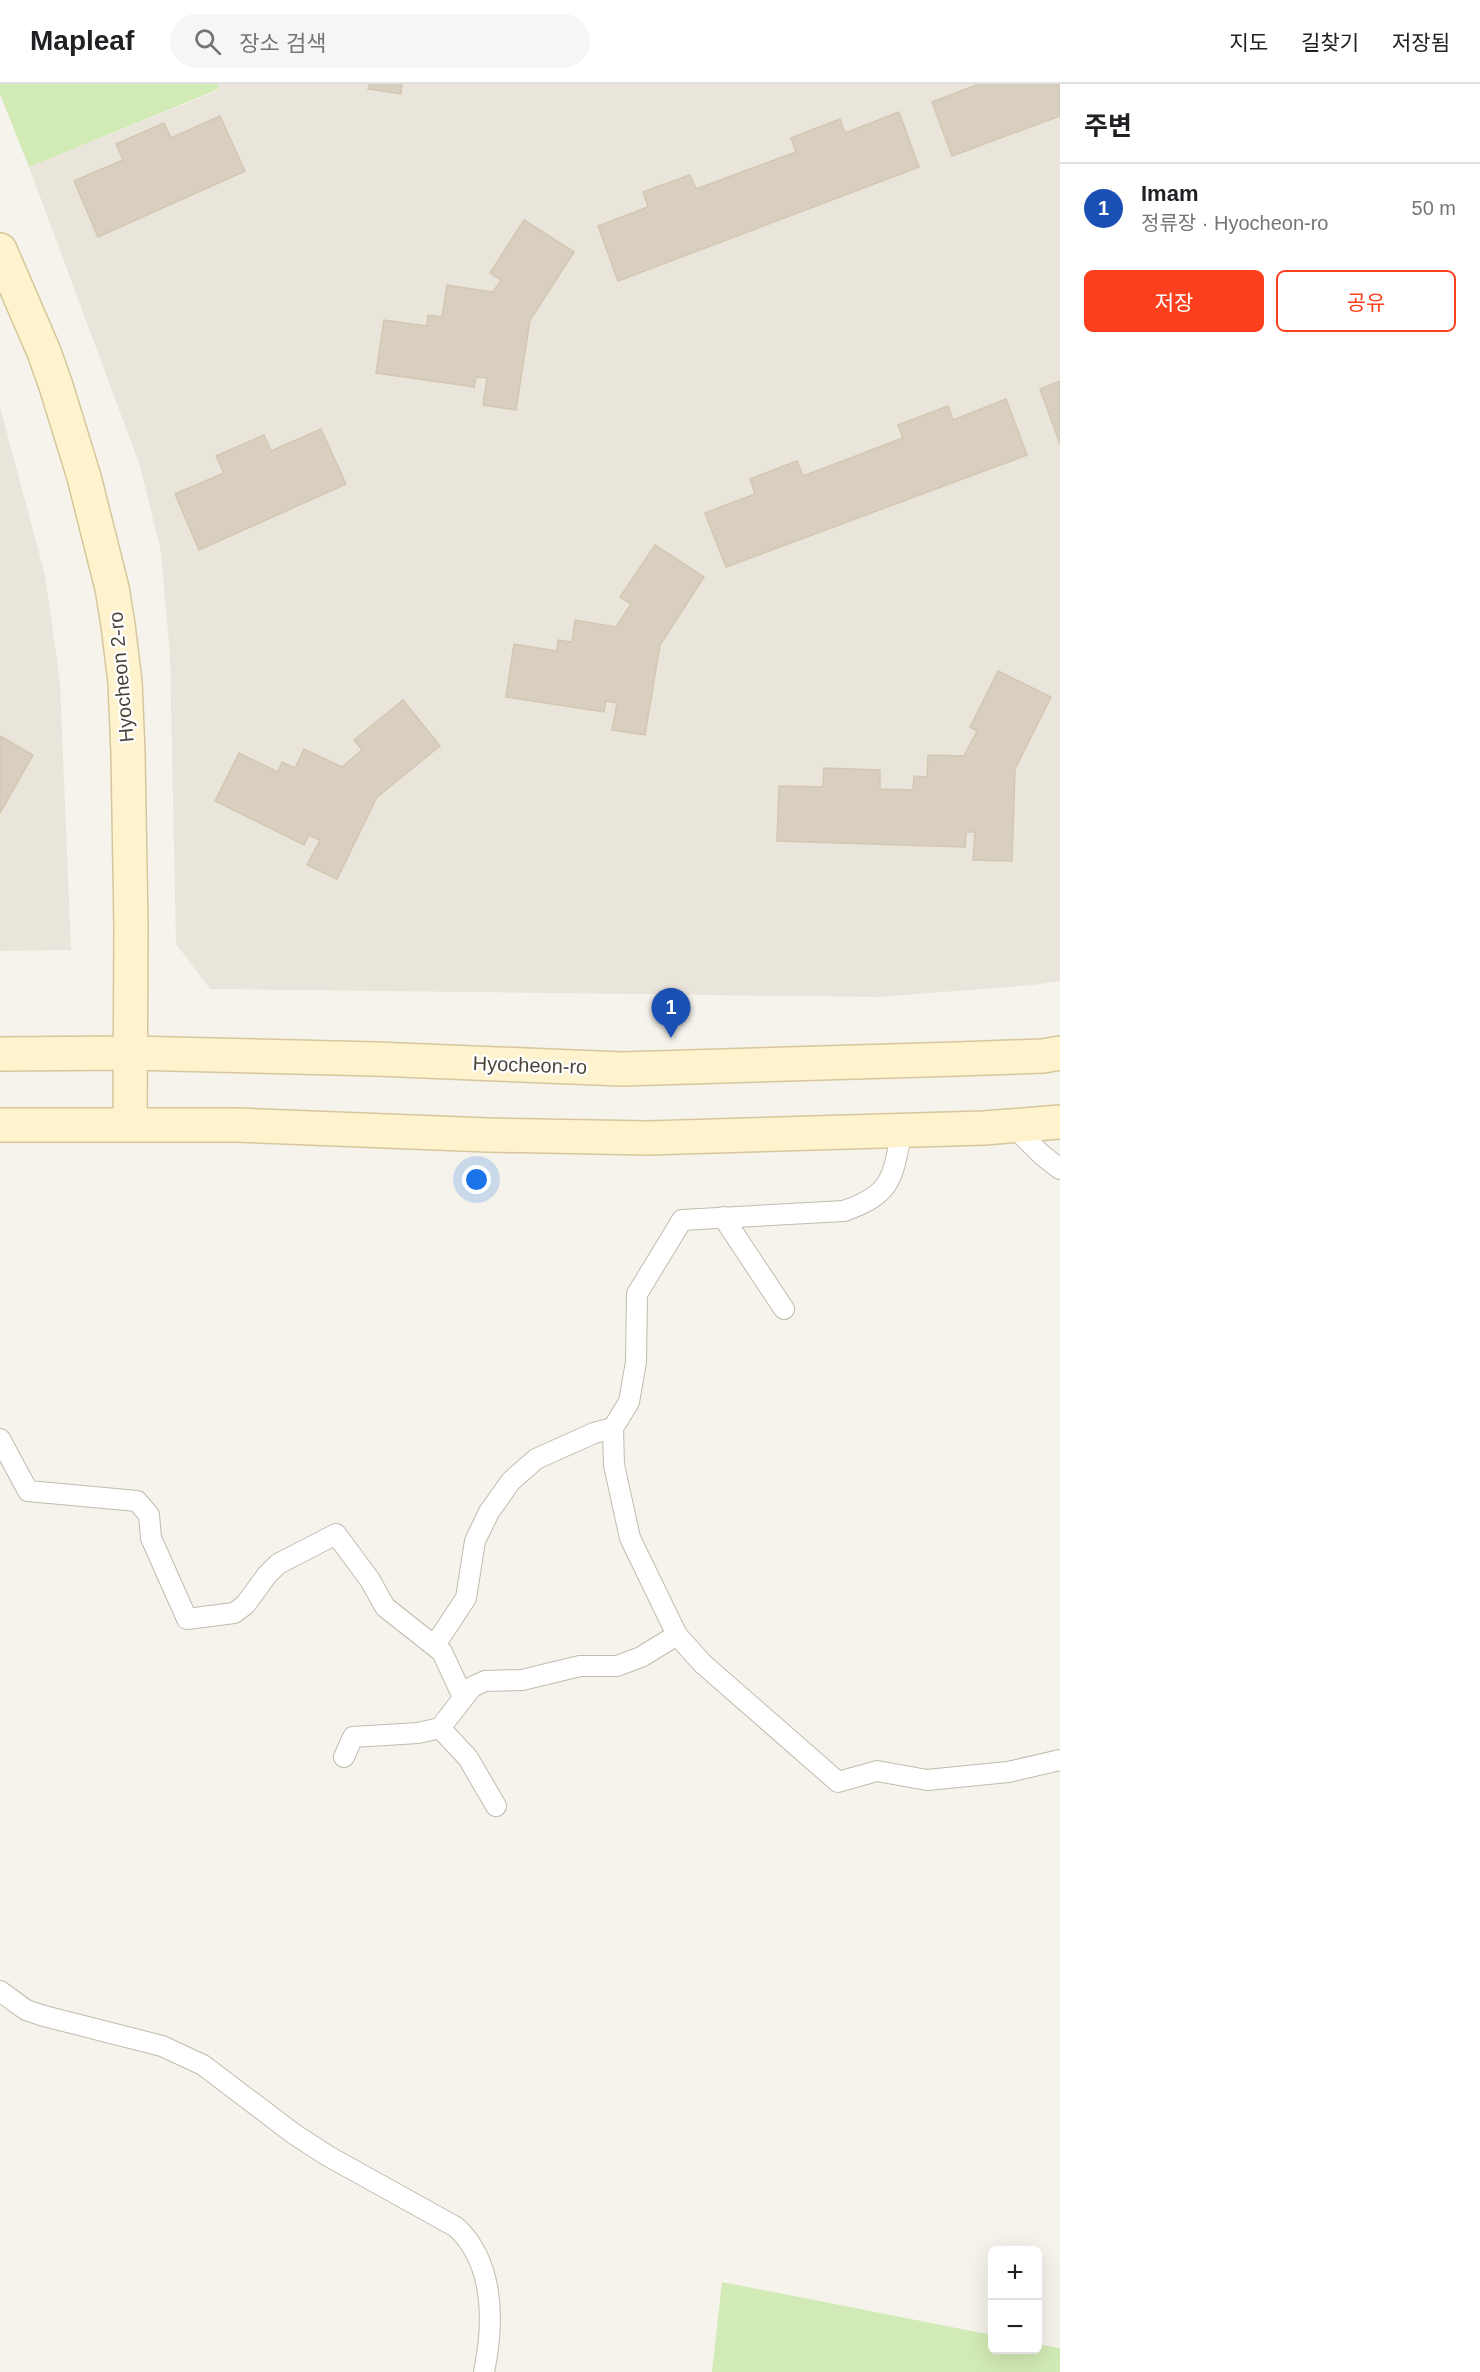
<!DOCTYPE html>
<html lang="ko">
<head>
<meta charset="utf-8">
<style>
  :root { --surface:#fff; --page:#f6f6f6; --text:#202124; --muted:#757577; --line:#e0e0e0; --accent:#fc3f1d }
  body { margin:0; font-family:Arial,"Noto Sans KR",sans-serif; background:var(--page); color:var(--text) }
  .controls { position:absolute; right:18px; bottom:18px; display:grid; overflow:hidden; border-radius:9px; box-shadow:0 6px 24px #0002 }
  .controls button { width:54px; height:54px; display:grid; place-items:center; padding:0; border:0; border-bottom:2px solid var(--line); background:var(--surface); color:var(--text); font:30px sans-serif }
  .you { position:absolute; left:477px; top:1096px; width:21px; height:21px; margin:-15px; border:4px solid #fff; border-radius:50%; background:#1a73e8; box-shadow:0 0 0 9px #1a73e833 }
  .badge { display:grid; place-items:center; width:39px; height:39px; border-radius:50%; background:var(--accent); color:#fff; font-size:20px; font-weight:700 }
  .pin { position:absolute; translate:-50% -50px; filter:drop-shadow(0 2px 3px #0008) }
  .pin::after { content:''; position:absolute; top:32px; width:21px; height:18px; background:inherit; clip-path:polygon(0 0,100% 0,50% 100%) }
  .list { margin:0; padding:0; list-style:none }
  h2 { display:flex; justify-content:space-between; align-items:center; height:78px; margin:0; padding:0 24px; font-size:26px }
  h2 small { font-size:20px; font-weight:400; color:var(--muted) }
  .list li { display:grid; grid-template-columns:39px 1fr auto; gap:18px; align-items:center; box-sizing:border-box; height:90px; padding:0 24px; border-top:2px solid var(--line) }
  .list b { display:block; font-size:22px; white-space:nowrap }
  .list p { margin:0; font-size:20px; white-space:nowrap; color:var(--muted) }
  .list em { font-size:20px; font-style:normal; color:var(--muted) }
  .actions { display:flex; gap:12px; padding:18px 24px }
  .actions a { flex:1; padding:14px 0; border:2px solid var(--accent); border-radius:9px; text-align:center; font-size:21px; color:var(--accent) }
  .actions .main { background:var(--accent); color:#fff }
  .icon { flex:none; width:33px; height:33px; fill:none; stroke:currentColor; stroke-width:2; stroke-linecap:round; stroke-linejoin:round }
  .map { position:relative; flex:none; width:1060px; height:2288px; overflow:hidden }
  header { display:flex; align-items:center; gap:36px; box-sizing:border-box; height:84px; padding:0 30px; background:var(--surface); border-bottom:2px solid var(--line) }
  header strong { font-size:28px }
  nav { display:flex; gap:33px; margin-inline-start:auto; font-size:21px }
  .search { width:420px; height:54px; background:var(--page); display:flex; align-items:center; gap:15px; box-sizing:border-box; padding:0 21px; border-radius:33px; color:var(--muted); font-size:22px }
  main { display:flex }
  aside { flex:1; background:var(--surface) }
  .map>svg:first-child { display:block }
  .residential { fill:#eae5da }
  .green { fill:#d2eab5 }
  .building { fill:#d8cfc1; stroke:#d3c7b4; stroke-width:1.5 }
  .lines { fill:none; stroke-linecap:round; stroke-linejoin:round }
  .lane-casing { stroke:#c2bbae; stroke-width:22 }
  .secondary-casing { stroke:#d6c79b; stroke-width:36 }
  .lane { stroke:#fff; stroke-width:20 }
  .secondary { stroke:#fff3cd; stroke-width:33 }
  .labels { text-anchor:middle; stroke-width:4.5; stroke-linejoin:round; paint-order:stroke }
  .street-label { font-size:20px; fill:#4b4439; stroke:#fff }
</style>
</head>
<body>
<header>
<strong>Mapleaf</strong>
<div class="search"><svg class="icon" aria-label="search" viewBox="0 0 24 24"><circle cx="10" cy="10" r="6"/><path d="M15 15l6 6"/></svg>장소 검색</div>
<nav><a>지도</a><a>길찾기</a><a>저장됨</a></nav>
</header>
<main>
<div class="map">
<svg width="1060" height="2288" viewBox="0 0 1060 2288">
  <rect width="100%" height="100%" fill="#f6f3ec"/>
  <g class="residential">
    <path d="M217,0H1060V897L1033,901L878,913L210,905L176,860L170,572L161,468L140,382L29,83L219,6Z"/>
    <path d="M0,323L45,491L60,598L71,866L0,867Z"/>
  </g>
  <g class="green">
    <path d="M0,0H217L219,5L29,83L0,10Z"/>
    <path d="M722,2198L992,2251V2266H1038V2260L1060,2264V2288H712Z"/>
  </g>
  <g class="building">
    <path d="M369,0H402L401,10L368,5Z"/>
    <path d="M979,0H1060V32L952,72L932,18Z"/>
    <path d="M899,28L919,83L618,197L598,142L648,123L643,108L690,91L696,105L796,68L791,54L840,35L845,49Z"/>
    <path d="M220,32L245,87L98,153L74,97L123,76L116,60L164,39L171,54Z"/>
    <path d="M524,136L574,168L530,236L516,326L483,321L487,294L476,293L474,303L376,289L384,236L427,242L428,231L442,233L447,201L493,208L501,196L490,189Z"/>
    <path d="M1060,297V360L1040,305Z"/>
    <path d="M1006,315L1027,371L726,483L705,429L755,410L750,395L797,377L803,392L903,354L898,341L948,322L953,336Z"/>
    <path d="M321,345L346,400L199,466L175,410L224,389L216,372L264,351L271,367Z"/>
    <path d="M655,461L704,493L660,561L645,651L612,646L617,619L606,617L604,628L506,613L514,560L557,567L558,556L572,558L575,536L616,543L631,520L620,513Z"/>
    <path d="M998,587L1051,613L1015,685L1012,777L973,776L975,748H966L965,763L777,757L779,702L823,703L824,684L880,686V705L913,706L914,692L927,693L928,671L964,672L977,647L970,643Z"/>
    <path d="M403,616L440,662L377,713L337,795L307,781L320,756L309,751L304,761L215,717L239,669L278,688L282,678L295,684L304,665L342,683L362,666L354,656Z"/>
    <path d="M0,652L33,671L0,729Z"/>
  </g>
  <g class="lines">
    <defs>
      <g id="lane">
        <path d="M1013,1042L1042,1071L1060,1085"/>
        <path d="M902,1047C892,1094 893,1110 844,1127L682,1136L637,1210L636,1278L629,1318L613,1344L614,1381L630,1454L677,1551L703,1580L838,1698L877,1687L927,1696L1008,1688L1060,1676"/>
        <path d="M723,1133L784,1225"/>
        <path d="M0,1355L28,1407L137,1417L149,1431L151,1454L187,1535L234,1529L245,1521L267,1491L278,1480L336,1450L370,1496L385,1523L442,1568L463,1613"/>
        <path d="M435,1561L466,1514L475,1457L489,1428L511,1397L536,1375L594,1349L613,1344"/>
        <path d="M440,1644L468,1674L496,1722"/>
        <path d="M344,1673L353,1653L418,1649L440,1644L472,1603L485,1597L522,1596L580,1582H617L641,1573L677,1551"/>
        <path d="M0,1907L26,1926L44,1932L162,1962L203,1981L294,2050L328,2072L456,2143C495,2179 494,2240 484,2288"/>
      </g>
      <g id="secondary">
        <path d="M0,166L44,268L56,302L84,393L112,504L118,541L125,598L128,669L131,842L130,1040"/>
        <path d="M0,970L129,969L376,975L622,985L958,975L1043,972L1060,969"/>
        <path d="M0,1041H236L488,1051L648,1054L984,1044L1060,1038"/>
      </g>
    </defs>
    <use href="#lane" class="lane-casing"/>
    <use href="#secondary" class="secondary-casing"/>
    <use href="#lane" class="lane"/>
    <use href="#secondary" class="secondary"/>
  </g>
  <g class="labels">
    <g class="street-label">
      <text transform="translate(121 593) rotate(-95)" y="7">Hyocheon 2-ro</text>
      <text transform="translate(530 981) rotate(2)" y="7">Hyocheon-ro</text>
    </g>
  </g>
</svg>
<div class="controls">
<button>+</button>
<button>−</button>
</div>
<div class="you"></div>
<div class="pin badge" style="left:671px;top:954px;background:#1a4fb4">1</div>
</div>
<aside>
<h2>주변<small></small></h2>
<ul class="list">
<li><span class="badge" style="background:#1a4fb4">1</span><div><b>Imam</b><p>정류장 · Hyocheon-ro</p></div><em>50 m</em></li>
</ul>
<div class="actions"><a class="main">저장</a><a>공유</a></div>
</aside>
</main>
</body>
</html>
